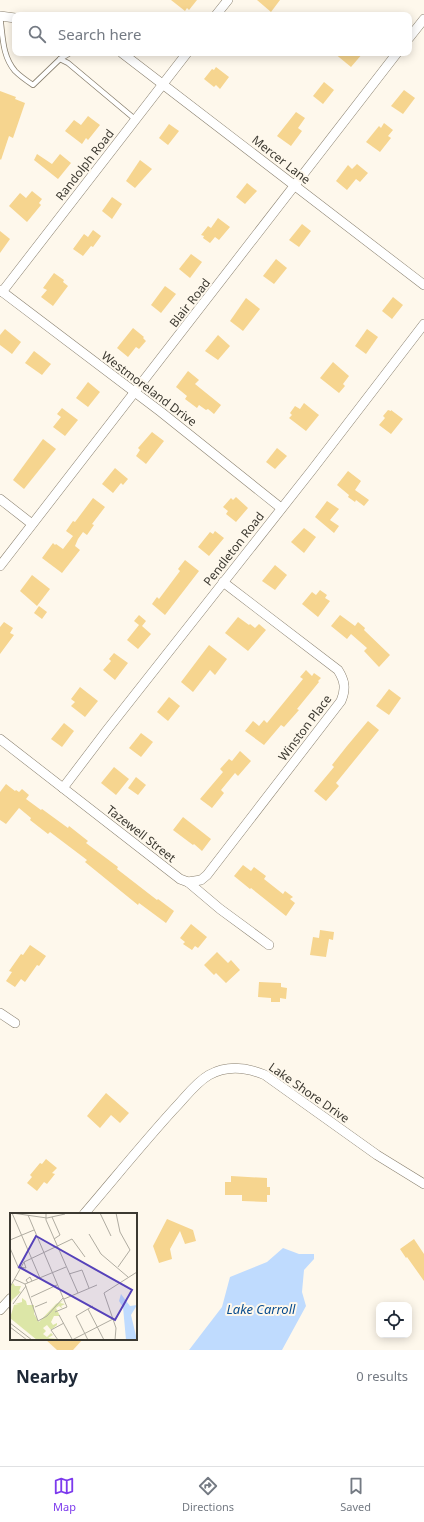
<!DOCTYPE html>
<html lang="en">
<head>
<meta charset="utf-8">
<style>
  :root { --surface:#fff; --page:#f6f6f7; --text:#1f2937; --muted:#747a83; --line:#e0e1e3; --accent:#7c3aed }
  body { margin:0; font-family:"Noto Sans",sans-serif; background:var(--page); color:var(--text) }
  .controls { position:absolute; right:12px; bottom:12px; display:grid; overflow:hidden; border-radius:8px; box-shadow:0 2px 10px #0003 }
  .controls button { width:36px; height:36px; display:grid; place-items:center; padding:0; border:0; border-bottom:1px solid var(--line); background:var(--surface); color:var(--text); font:20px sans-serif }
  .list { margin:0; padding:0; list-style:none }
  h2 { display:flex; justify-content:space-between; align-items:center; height:52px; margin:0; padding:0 16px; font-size:17px }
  h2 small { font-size:13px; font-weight:400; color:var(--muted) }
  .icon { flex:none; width:22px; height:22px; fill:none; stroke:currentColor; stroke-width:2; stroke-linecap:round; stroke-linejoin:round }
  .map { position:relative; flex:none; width:424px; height:1350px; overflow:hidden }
  .search { position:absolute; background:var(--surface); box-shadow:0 2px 10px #0003; left:12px; right:12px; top:12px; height:44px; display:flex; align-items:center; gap:10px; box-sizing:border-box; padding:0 14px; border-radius:8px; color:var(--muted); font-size:15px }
  .sheet { height:116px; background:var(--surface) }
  nav { display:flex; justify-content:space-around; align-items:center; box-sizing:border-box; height:56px; border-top:1px solid var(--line); background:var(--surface); font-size:11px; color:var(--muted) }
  nav a { display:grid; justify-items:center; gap:2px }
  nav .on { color:var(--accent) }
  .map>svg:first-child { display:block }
  .water { fill:#bfdbfe }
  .building { fill:#f6d58f }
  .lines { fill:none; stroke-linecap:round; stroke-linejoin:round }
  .lane-casing { stroke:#8a8170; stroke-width:6 }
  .street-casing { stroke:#8a8170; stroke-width:10 }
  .lane { stroke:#fff; stroke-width:4.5 }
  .street { stroke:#fff; stroke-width:9 }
  .labels { text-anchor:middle; stroke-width:4; stroke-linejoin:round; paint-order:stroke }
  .street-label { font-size:12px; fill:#3c3931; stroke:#fef8ec }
  .water-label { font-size:13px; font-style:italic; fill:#094d8f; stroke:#fef8ec }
  .inset-road { fill:none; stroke:#b0aca1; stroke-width:1 }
  .view { fill:#5642ba; fill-opacity:0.15; stroke:#5642ba; stroke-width:2 }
  .inset-edge { fill:none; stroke:#3c3931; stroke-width:2 }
</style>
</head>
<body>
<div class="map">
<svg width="424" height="1350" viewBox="0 0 424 1350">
  <rect width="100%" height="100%" fill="#fef8ec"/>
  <path class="water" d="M283,1248L299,1254H314V1259L304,1270L302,1292L306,1306L282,1350H189L222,1307L230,1277L267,1262Z"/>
  <g class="building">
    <path d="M171,0H197L189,10L187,8L185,11Z"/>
    <path d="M257,0H280L271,12Z"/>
    <path d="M334,53H363L351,67Z"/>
    <path d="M216,67L229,77L220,89L216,85L214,87L204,79L212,69L214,70Z"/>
    <path d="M324,82L334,90L323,104L313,96Z"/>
    <path d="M404,90L415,98L403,114L391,106Z"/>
    <path d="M0,91L16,97L15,99L25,103L13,138L9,136L1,160L0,159Z"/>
    <path d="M296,112L305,118L298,128L302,131L291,146L277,136Z"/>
    <path d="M88,116L100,125L88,140L86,138L82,144L65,131L74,120L81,125Z"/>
    <path d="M384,123L393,130L388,136L391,138L380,152L366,142L379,126L381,128Z"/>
    <path d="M169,124L179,131L168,145L159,138Z"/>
    <path d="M37,154L52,164L60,154L71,163L58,179L34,160Z"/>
    <path d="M140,160L152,169L135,188L126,181Z"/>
    <path d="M357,164L368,173L360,182L356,179L347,190L336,181L348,165L352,169Z"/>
    <path d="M247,183L257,191L245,204L236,197Z"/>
    <path d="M32,191L42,199L39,203L41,205L27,222L9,206L20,193L26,198Z"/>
    <path d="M112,197L122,204L112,219L102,211Z"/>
    <path d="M218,218L230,227L219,240L215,237L210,243L203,238L204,236L201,235L208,226L211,228Z"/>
    <path d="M302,224L311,231L299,247L289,240Z"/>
    <path d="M93,230L101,236L93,247L91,246L83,256L73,249L84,234L88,237Z"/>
    <path d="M0,231L10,239L0,253Z"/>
    <path d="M191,254L202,262L190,278L179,269Z"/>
    <path d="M276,259L287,268L274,284L263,276Z"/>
    <path d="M54,273L64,280L63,282L68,286L53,306L41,297L47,290L43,288Z"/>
    <path d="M165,286L176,294L161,313L151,305Z"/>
    <path d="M393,297L403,305L392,319L382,311Z"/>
    <path d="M246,298L260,309L243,331L230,321Z"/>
    <path d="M133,328L144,337L143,338L146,341L139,349L136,347L128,357L117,348Z"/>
    <path d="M5,329L21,342L12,354L0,345V335Z"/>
    <path d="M367,329L378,337L366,354L355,346Z"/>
    <path d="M218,335L230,346L218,360L205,351Z"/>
    <path d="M34,351L51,364L42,375L25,363Z"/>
    <path d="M333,362L349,376L343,384L345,386L339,393L320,378Z"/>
    <path d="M188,371L199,380L195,384L221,405L214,414L208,409L206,410L199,405L197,408L185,399L187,396L176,387Z"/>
    <path d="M88,382L100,392L88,407L76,398Z"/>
    <path d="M304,403L319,415L306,431L289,418L292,415L290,413L295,406L300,409Z"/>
    <path d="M62,408L78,420L65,436L53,427L61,417L57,414Z"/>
    <path d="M388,410L391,411V410L403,419L391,434L379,425L385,418L383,416Z"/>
    <path d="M152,432L164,441L146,464L136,456L140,450L138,448Z"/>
    <path d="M43,439L56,449L24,489L13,480Z"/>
    <path d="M277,448L287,456L275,469L266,462Z"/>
    <path d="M115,468L128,479L123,485L121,483L113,493L102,484Z"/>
    <path d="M348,471L361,481L355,490L369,500L364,506L356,500L355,502L348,497L349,495L337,485Z"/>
    <path d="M236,497L248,508L236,522L226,514L228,511L223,507L231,498L233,500Z"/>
    <path d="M93,498L105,507L92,524L94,525L87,535L83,532L78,539L75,546L80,550L62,573L42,558L53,543L55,545L56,544L63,549L73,536L66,531L73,521L75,522Z"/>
    <path d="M327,501L339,509L330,520L339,526L334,533L315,517Z"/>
    <path d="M304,528L316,537L304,553L291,542Z"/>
    <path d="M215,531L224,538L209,556L198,547L210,532L213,534Z"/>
    <path d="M185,560L199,571L165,615L152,604L157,597L159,599L180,571L178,569Z"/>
    <path d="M275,565L287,575L275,590L262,581Z"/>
    <path d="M32,575L50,589L37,606L20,591Z"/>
    <path d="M320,590L327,595L325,598L330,601L318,617L302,604L312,592L316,595Z"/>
    <path d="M39,606L47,612L42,619L34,613Z"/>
    <path d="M139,615L146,621L142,626L151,634L138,649L127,640L139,625L134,621Z"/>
    <path d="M340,615L355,626L358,622L365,628L364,630L390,655L379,667L364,651L367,648L351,634L347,639L331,626Z"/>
    <path d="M238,617L249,625L250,624L255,628L259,624L266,630L248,651L225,633Z"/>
    <path d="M4,622L13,628L10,633L14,635L0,654V627Z"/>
    <path d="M209,645L227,659L215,675L210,670L193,692L181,682Z"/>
    <path d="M114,653L128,663L115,680L103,670L111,661L109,659Z"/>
    <path d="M306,670L312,676L314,673L321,678L318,681L319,682L297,709L299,710L284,727L281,725L264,745L245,731L253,721L259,726L264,720L267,723L303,679L300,677Z"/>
    <path d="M80,687L98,701L85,717L71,706L75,702L71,699Z"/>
    <path d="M389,689L401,698L389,715L376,706Z"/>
    <path d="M169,697L180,706L168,721L157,712Z"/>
    <path d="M368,721L379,730L336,783L339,786L326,801L314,791L334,767L332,765L347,746Z"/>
    <path d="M64,723L74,731L62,747L51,739Z"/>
    <path d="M141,733L153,742L141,757L129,748Z"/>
    <path d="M240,751L251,761L238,776L235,773L221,790L224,793L212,808L200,799L223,772L220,769L229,759L232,761Z"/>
    <path d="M114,767L129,779L116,795L101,783Z"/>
    <path d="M136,777L146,785L138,795L128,788Z"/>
    <path d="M6,784L15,791L16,790L19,792L22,789L29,795L26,799L41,810L42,809L68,828L69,826L88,841L86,843L118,867L117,869L157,900L158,899L174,911L166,923L139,903L138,905L85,862L87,860L50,832L48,834L30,820L31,818L19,808L6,824L0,820V792Z"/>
    <path d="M183,817L211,839L202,851L194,844L193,845L173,830Z"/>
    <path d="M243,865L251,871L254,867L266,876L264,879L283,894L285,891L293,897L290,899L295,903L286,916L251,888L250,889L234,876Z"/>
    <path d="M191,924L207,937L198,948L195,946L192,950L183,944L185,942L180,938Z"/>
    <path d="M320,930L334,932L333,940L329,939L326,957L310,955L313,937L319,938Z"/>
    <path d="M30,945L46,956L39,966L37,965L25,982L21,979L15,987L6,981L12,972L9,971L21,954L23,955Z"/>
    <path d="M217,952L228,963L231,960L240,970L226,983L216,973L214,975L204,965Z"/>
    <path d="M259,982L281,983V987L287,988L286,999L280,998V1002H271V998L258,997Z"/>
    <path d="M106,1093L129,1113L120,1123L111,1115L100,1128L87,1116Z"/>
    <path d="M46,1159L57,1168L52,1173L55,1174L47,1184L44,1182L37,1191L27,1183L32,1177L30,1175L40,1163L42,1164Z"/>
    <path d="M231,1176L267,1178V1187H270V1195H267V1202L242,1201V1195H225V1182H231Z"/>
    <path d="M167,1219L193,1230L196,1241L185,1244L180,1231L170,1249L172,1259L159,1263L153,1246Z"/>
    <path d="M414,1239L424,1254V1281L407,1257L406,1258L400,1249Z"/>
    <path d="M45,1339H83L73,1350H57Z"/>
  </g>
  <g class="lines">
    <defs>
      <g id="lane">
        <path d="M0,16C3,36 2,56 15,71C20,76 27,81 33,85L60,59L70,53"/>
        <path d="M60,59L68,63L136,120"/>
      </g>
      <g id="street">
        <path d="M216,15L228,0"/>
        <path d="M0,16L15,18"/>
        <path d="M409,38L424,19"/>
        <path d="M122,53L424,285"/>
        <path d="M0,290L161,412L281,508"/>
        <path d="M2,292L187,53"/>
        <path d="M0,499L32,524"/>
        <path d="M0,566L397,53"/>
        <path d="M0,739L180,879L188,882L220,909L269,945"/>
        <path d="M63,788L107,730L312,470L424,324"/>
        <path d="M188,882L201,880L207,875L341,701C346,689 345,681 338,670L223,582"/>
        <path d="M0,1013L15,1023"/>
        <path d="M84,1214C114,1179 143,1143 174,1109C185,1098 195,1083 209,1075C227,1065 246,1067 265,1075L377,1155L424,1184"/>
        <path d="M0,1310L11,1298"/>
      </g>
    </defs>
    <use href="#lane" class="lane-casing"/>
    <use href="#street" class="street-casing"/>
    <use href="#lane" class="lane"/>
    <use href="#street" class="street"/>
  </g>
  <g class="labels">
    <g class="street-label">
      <text transform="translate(281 160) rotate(38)" y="4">Mercer Lane</text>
      <text transform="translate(85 165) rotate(-52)" y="4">Randolph Road</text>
      <text transform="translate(190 303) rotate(-52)" y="4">Blair Road</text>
      <text transform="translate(149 389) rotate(37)" y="4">Westmoreland Drive</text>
      <text transform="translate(234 549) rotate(-52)" y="4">Pendleton Road</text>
      <text transform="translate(305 728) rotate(-53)" y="4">Winston Place</text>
      <text transform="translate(141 834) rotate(38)" y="4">Tazewell Street</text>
      <text transform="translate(309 1093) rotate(35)" y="4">Lake Shore Drive</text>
    </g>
    <g class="water-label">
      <text x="261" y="1314">Lake Carroll</text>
    </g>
  </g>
  <g transform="translate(10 1213)">
    <rect width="127" height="127" fill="#fef8ec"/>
    <path d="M3,70L5,73H11L9,78L11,79L2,87L0,93V74ZM12,85L16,88L17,92H24V101L29,109L46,91L54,87L50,90L55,91L51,93L53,96L49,93L46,95L50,103H44L41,109L43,112L47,110V112L41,117L37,112L33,115L36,118L33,121L37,124L41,120L43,122L38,125L47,126L27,127L0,105L4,92L9,91H5L12,89Z" fill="#dce6a7"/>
    <path d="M111,81L120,93L127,92L121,102L127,127H116L113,94L109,88Z" fill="#bfdbfe"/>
    <path class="inset-road" d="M2,0L30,65M2,0L37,5L55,1M36,0V7L68,80M90,0L101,23M106,0L110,19L120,37L108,54M18,2L57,94L45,99M42,4L50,22L44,26M79,21L91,41L118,64M0,27L24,17M0,35L9,56M10,54L16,55L14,49M59,61L72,57L79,75M4,66L15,71L28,108L37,103L53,85M18,70L16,67L20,64L22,68M15,71L56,54M0,74L14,49L62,26L75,44M21,84L47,72M54,86L87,72M3,91L16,73M25,94L37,89M78,96L94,127M49,102L62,126M0,110L22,127M0,114L17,127M48,127L41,117L54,110M62,127L103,106M78,127L66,103L83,93M105,127L106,115L94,80L127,59"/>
    <path class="view" d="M26,23L122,77L105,107L9,54Z"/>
    <rect width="127" height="127" class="inset-edge"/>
  </g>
</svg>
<div class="controls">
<button><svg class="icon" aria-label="locate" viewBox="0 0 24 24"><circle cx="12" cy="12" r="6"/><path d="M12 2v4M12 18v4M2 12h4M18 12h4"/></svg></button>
</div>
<div class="search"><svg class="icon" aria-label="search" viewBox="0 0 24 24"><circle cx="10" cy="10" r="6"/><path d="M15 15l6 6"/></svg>Search here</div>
</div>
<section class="sheet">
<h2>Nearby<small>0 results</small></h2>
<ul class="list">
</ul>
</section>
<nav>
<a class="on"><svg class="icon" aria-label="map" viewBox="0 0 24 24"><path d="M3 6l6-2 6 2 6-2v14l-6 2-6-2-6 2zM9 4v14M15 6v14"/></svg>Map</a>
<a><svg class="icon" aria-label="directions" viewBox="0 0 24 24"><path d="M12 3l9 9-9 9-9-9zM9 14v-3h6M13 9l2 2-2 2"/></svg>Directions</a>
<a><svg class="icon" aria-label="saved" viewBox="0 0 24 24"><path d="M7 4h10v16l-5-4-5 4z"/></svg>Saved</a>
</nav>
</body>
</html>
